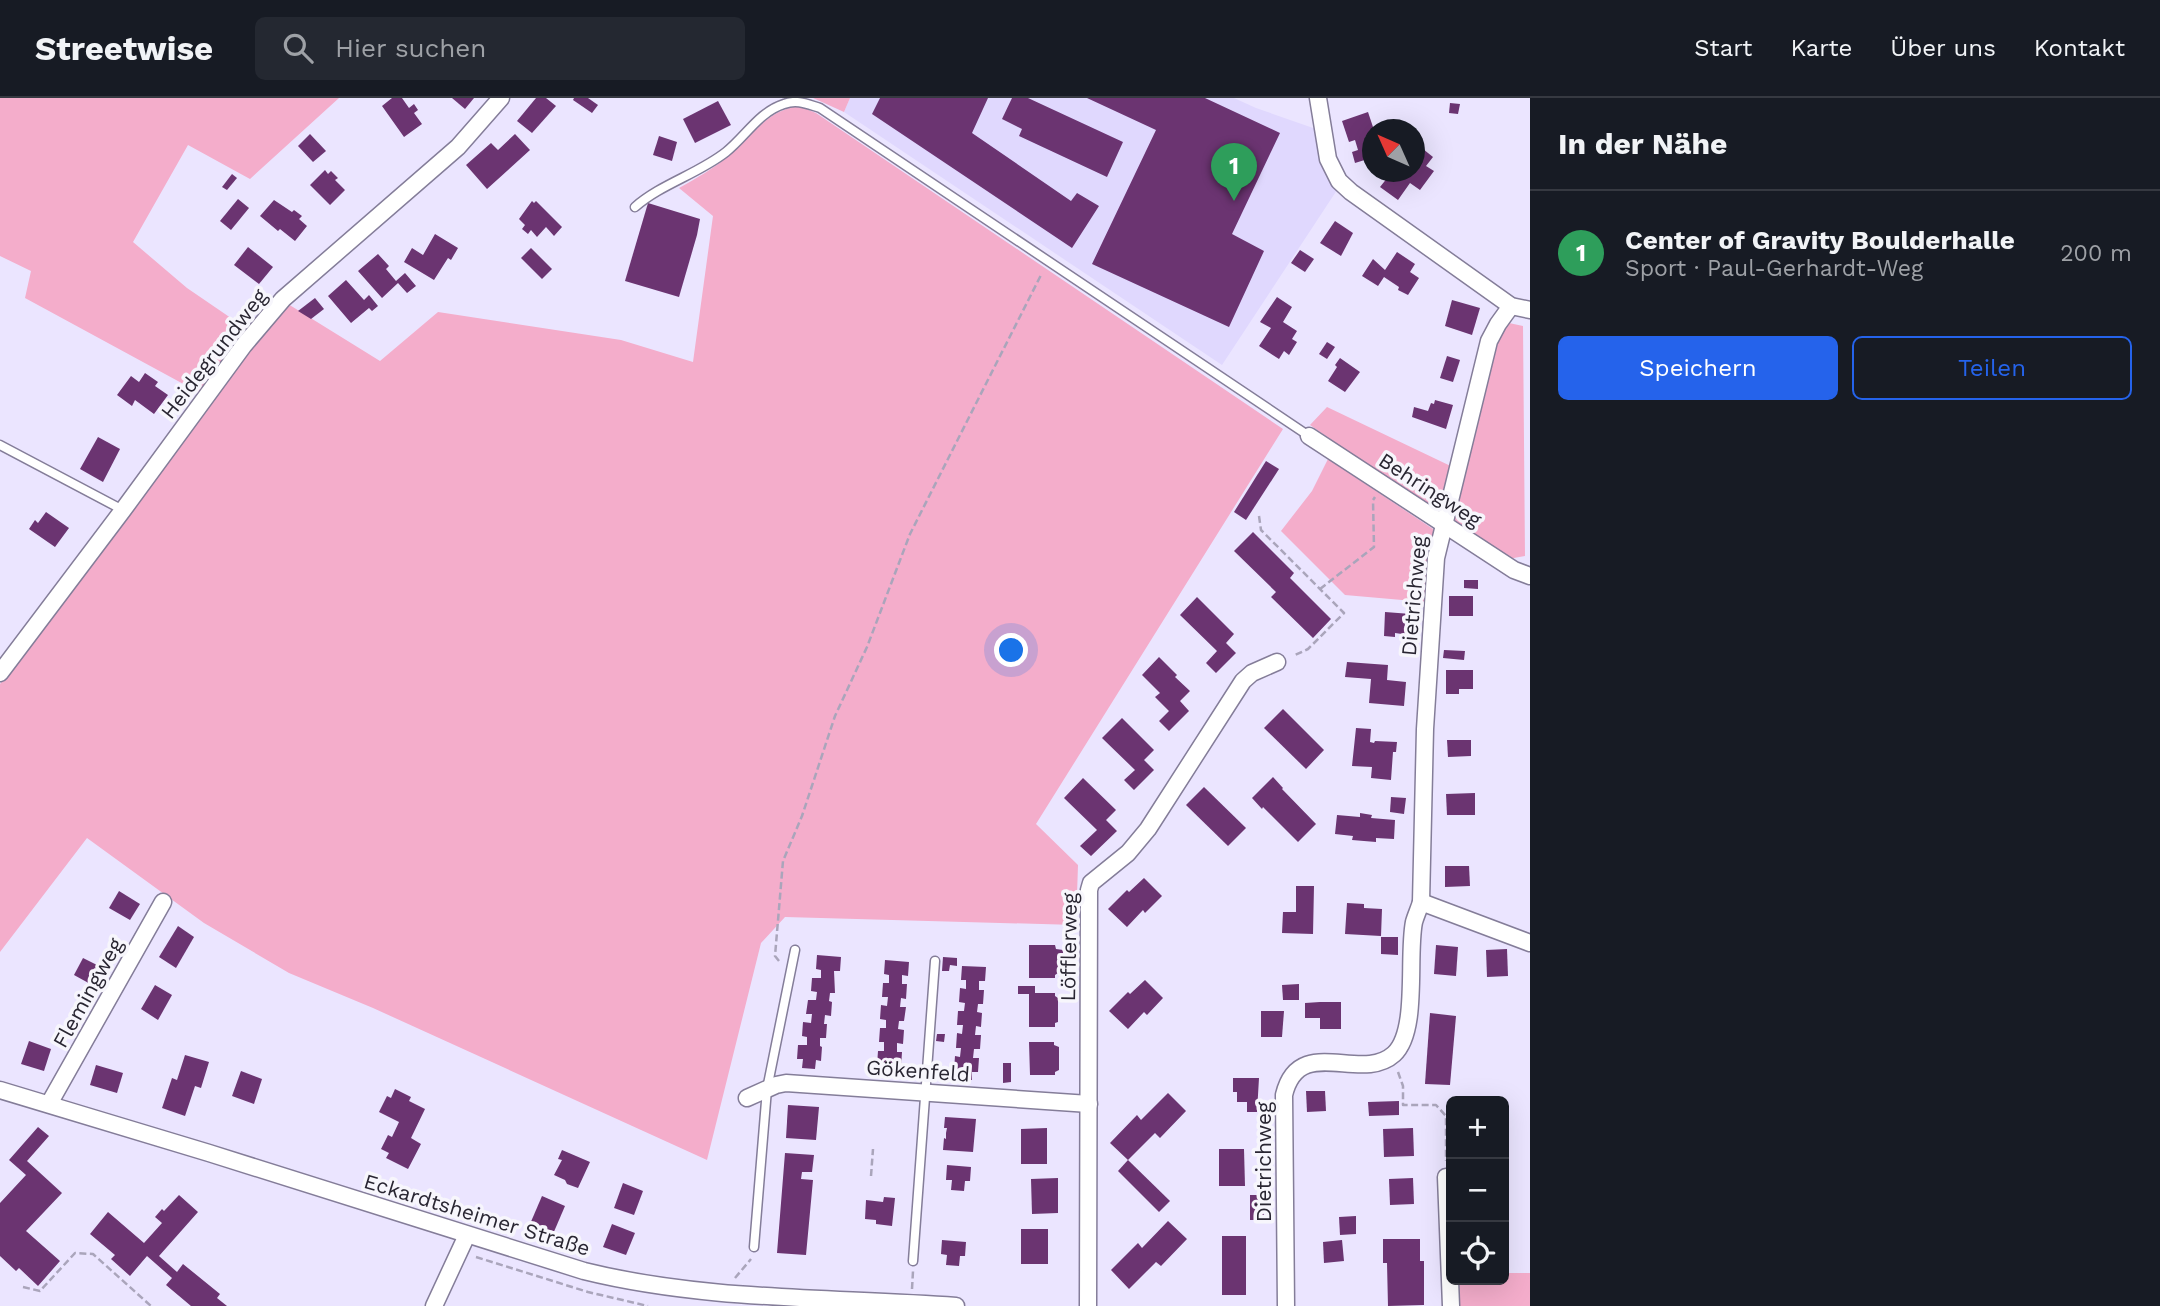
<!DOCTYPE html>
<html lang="de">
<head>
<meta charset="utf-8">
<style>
  :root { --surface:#171b24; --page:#242831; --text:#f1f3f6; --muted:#9ea1a6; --line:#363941; --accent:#2563eb }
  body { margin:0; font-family:"Work Sans",sans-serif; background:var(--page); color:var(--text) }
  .controls { position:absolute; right:21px; bottom:21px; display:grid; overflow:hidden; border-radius:10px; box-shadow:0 7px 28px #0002 }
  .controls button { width:63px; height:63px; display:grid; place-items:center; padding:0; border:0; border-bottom:2px solid var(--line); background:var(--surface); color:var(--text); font:35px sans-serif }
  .compass { position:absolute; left:1362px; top:21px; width:63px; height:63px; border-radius:50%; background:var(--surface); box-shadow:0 7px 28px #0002; rotate:315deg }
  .you { position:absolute; left:1012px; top:553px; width:24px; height:24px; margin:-18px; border:5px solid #fff; border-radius:50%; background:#1a73e8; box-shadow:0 0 0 10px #1a73e833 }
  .badge { display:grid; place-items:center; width:46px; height:46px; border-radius:50%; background:var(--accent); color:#fff; font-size:23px; font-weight:700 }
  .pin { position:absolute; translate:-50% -58px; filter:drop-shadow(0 2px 4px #0008) }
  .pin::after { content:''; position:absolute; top:37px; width:24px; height:21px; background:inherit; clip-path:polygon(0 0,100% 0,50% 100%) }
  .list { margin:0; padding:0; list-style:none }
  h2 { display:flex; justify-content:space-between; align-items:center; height:91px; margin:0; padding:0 28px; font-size:30px }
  h2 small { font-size:23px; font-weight:400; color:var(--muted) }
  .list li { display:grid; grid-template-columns:46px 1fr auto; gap:21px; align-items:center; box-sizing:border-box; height:126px; padding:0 28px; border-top:2px solid var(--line) }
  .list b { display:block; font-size:26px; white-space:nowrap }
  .list p { margin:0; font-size:23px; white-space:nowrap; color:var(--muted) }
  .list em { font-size:23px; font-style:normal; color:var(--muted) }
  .actions { display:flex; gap:14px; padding:21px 28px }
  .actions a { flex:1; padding:16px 0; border:2px solid var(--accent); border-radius:10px; text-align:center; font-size:24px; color:var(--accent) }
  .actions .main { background:var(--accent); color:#fff }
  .icon { flex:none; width:38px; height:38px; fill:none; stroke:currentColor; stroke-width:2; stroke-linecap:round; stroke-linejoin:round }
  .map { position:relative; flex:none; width:1530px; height:1208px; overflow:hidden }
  header { display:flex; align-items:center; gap:42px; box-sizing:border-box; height:98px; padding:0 35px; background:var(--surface); border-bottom:2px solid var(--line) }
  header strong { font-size:33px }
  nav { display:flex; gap:38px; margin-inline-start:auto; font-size:24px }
  .search { width:490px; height:63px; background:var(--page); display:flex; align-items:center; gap:18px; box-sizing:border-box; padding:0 24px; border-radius:10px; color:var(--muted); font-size:26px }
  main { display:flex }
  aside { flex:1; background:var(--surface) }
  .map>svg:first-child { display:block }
  .built { fill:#e0d8fe }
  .green { fill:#f4adcb }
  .building { fill:#6b3471 }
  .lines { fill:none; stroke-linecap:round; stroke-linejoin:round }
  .lane-casing { stroke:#847d99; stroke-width:11 }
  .street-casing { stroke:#847d99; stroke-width:19 }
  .path { stroke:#aaa5bb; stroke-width:2.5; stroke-dasharray:7 3.5; stroke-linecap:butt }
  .lane { stroke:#fff; stroke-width:8 }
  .street { stroke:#fff; stroke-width:16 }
  .labels { text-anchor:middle; stroke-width:7; stroke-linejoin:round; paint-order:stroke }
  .street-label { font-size:21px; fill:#292632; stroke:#f7f6fc }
</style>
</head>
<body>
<header>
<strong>Streetwise</strong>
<div class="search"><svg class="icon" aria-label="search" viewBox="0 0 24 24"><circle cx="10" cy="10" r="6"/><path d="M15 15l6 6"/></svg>Hier suchen</div>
<nav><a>Start</a><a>Karte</a><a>Über uns</a><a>Kontakt</a></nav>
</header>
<main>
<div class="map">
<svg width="1530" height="1208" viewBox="0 0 1530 1208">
  <rect width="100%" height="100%" fill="#ebe5ff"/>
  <path class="built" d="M850,0H1234L1256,10L1316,31L1339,89L1222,267L844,14Z"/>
  <g class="green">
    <path d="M0,0H339L250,81L188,47L133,144L187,190L247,231L200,295L25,200L31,173L0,158Z"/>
    <path d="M813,0H850L844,14Z"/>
    <path d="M799,8L816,15L1283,331L1036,726L1078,767L1076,827L785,819L761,845L707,1062L373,910L289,875L204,825L87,740L0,854V586L250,251L288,206L380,263L438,214L621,242L693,264L713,118L679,90C697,80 714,70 730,57C754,37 765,13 799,8Z"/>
    <path d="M1509,225L1523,228L1525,458L1508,461L1447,422L1310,327L1327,309L1459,372L1494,244Z"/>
    <path d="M1328,361L1436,433L1425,504L1345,497L1281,433L1312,393Z"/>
    <path d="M1504,1175H1530V1208H1456L1455,1182H1504Z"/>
  </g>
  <g class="building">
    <path d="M392,0H402L409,10L414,6L418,12L414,15L422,26L404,39L382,8Z"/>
    <path d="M452,0H474L465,11Z"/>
    <path d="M536,0H546L556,8L532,35L517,23Z"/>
    <path d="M574,0H588L598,7L592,15L573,2Z"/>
    <path d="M880,0H988L972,35L1071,103L1077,95L1099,108L1072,150L872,16Z"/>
    <path d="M1012,0H1028L1123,44L1107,79L1019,38L1022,31L1002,21Z"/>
    <path d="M1087,0H1205L1280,35L1232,136L1264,153L1229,229L1092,166L1156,32Z"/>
    <path d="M718,3L731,27L695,45L683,21Z"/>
    <path d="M1450,5L1460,6L1458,16L1449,15Z"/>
    <path d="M1368,14L1374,32L1372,37L1365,39L1371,60L1355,65L1352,54L1358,52L1355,42L1349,44L1342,23Z"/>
    <path d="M310,36L326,53L313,64L298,48Z"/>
    <path d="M515,36L530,52L487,91L466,67L491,45L498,52Z"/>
    <path d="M659,38L677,44L672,63L653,57Z"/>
    <path d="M1423,51L1433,59L1426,68L1434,73L1420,92L1410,85L1398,102L1380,89L1392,74H1397L1403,78L1406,74H1415V61Z"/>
    <path d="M325,72L328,76L331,73L338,80L335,82L345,92L330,107L310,87Z"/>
    <path d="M232,76L237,80L227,92L222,89Z"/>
    <path d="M238,101L249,110L231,132L220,123Z"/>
    <path d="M274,102L292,114L294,112L302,118L299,121L307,128L295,143L280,131L278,133L260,118Z"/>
    <path d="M532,103L534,105L536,103L562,129L554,138L546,129L537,139L531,132L528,136L522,131L525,127L519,121Z"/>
    <path d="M648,105L700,121L697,137L679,199L625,183Z"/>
    <path d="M1335,123L1353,135L1341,158L1320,145Z"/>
    <path d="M435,136L458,150L451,162L448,160L434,182L404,164L412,150L423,157Z"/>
    <path d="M248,149L273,169L259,186L234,167Z"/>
    <path d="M531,150L552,171L542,181L521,160Z"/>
    <path d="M1300,152L1314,161L1305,174L1291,165Z"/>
    <path d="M1397,154L1415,166L1410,174L1419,180L1408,197L1398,192L1399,189L1384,179L1378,188L1362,178L1373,161L1385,172Z"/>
    <path d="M378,156L389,168L386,171L396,183L405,175L416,188L407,195L398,185L382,200L358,173Z"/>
    <path d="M346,182L364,202L369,197L378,208L372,213L369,210L351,225L328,198Z"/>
    <path d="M1277,199L1292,209L1283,224L1297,233L1292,241L1297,244L1289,257L1284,253L1279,261L1259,248L1271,230L1260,224Z"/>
    <path d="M315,200L324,211L311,221L298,213Z"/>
    <path d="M1452,202L1480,210L1472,237L1445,228Z"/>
    <path d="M1327,244L1335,249L1327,261L1319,256Z"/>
    <path d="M1447,258L1460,262L1453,284L1440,280Z"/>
    <path d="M1340,260L1360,274L1345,294L1328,283L1337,269L1335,267Z"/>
    <path d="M145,275L158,284L155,288L168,297L154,316L135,302L132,308L117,297L131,278L139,284Z"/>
    <path d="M1435,302L1453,307L1446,331L1412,319L1414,309L1428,313L1431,305L1434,306Z"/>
    <path d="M98,339L120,351L103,384L80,371Z"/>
    <path d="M1266,363L1279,371L1246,422L1234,414Z"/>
    <path d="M46,414L69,430L55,449L29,431L35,422L38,425Z"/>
    <path d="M1253,434L1294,475L1290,480L1331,521L1313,540L1271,499L1276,494L1234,453Z"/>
    <path d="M1464,482H1478V491L1464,490Z"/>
    <rect x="1449" y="498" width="24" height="20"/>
    <path d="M1197,499L1234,536L1226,545L1236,555L1216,575L1206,565L1217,553L1180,517Z"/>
    <path d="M1385,514L1411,516L1409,537L1395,535V539L1384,538Z"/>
    <path d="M1444,552L1465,553L1464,562L1443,560Z"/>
    <path d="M1159,559L1177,577L1175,579L1190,593L1180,603L1189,613L1169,633L1159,623L1169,613L1155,599L1160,595L1142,577Z"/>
    <path d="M1347,564L1388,567L1387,582L1406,584L1404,608L1369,605L1371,581L1345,579Z"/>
    <path d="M1446,572H1473V591H1459V596H1446Z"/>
    <path d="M1283,611L1324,652L1306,671L1264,630Z"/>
    <path d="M1122,620L1154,652L1144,662L1154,672L1134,692L1124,682L1135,672L1102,640Z"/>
    <path d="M1356,630L1371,631L1370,644L1374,645L1375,643L1397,644L1396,654H1393L1391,682L1371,680L1372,669L1352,668Z"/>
    <path d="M1447,642H1471V658L1448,659Z"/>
    <path d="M1273,679L1283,690L1282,691L1316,726L1298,744L1263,709L1262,711L1252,700Z"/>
    <path d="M1083,680L1116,712L1106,722L1117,733L1091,758L1080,748L1097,732L1064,700Z"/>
    <path d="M1204,689L1246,730L1228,748L1186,707Z"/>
    <path d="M1475,695V717H1447L1446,696Z"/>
    <path d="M1391,699L1406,700L1404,716L1390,714Z"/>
    <path d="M1360,715L1372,717L1371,720L1395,722L1394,741L1376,740V744L1352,742L1353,738L1335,736L1337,717L1360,719Z"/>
    <path d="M1445,768H1469L1470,788L1445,789Z"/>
    <path d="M1144,780L1162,798L1145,815L1143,812L1127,829L1108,811L1127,792L1129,794Z"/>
    <path d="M1296,788H1314L1313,836L1282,835L1283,814H1296Z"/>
    <path d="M119,793L140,806L130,822L109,810Z"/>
    <path d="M1347,805L1364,806V810L1382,811L1381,838L1345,836Z"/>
    <path d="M178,828L194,839L176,870L159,859Z"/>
    <path d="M1381,839H1398V857L1381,856Z"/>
    <path d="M1029,847H1055L1056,851L1063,852V864H1058V875L1055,877V880H1029Z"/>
    <path d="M1436,847L1458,849L1456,878L1434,876Z"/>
    <path d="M1507,851L1508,878L1487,879L1486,852Z"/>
    <path d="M817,857L841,859L840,873H834L835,895H830L829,903L832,904L831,918L825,917L824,926H827L826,940H820V948L822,949L821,963L816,962L815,971L802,970L803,961H797L798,947H807V939L802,938L803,924L811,925L812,916H806L808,902H816L817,894L811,893L812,880H821V872L816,871Z"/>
    <path d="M943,859L957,860V868L950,867L949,873H942Z"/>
    <path d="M83,860L103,870L94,888L74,877Z"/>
    <path d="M885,862L909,864L908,878L902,877V886H907L906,901L901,900L900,909H906L904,923H899L898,931L904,932L903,946L897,945V954H902L901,969L896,968L895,977L882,976L883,967H877L878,953H884V944H879L880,930H886V922L880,921L881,907L887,908L888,899H882L883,885H889V877L884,876Z"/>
    <path d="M962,868L986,869L985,883H979V892H984L983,906H978L977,914L982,915L981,929L976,928L975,937H981L980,951H974L973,960H979L978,974H972V982L959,981L960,973L954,972L955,958L960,959L961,950H956L957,935L962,936L963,927H957L958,913H964L965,905L959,904L960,890L966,891V882H961Z"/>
    <path d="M1145,882L1163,900L1147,917L1144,914L1128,931L1109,913L1128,894L1130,896Z"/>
    <path d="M1299,886V902H1283L1282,887Z"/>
    <path d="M155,887L172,897L158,922L141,911Z"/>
    <path d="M1018,888H1035V895H1055V898L1058,900V924L1055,925V929H1029V896H1018Z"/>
    <path d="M1320,904H1341V931H1320V920H1305V905Z"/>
    <path d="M1261,913H1284L1282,939H1261Z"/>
    <path d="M1430,915L1456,918L1450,987L1425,986Z"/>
    <path d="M937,936H945L944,944L936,943Z"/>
    <path d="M29,943L51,951L44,973L21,966Z"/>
    <path d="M1029,944H1054V947L1059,949V972L1055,974V977H1030Z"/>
    <path d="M185,957L209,964L201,990L195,988L185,1018L162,1010L172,980L177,982Z"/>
    <path d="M1003,965H1011V984L1003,985Z"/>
    <path d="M96,967L123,975L117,995L90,987Z"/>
    <path d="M241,973L262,981L254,1006L232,998Z"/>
    <path d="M1233,980H1259L1257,1014H1247V1004H1237V994H1233Z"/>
    <path d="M395,991L411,999L409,1003L425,1011L411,1040L421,1046L408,1071L386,1060L389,1055L381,1051L388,1037L392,1039L399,1024L379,1014L387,998L391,1000Z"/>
    <path d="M1306,993H1325L1326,1013L1307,1014Z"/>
    <path d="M1168,995L1186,1013L1160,1040L1155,1035L1128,1062L1110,1045L1137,1017L1141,1022Z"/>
    <path d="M1399,1003V1017L1369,1018L1368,1004Z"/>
    <path d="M788,1007L819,1009L816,1042L786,1040Z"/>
    <path d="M945,1019L976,1021L973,1054L943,1052L944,1040L946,1041V1035L947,1030H944Z"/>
    <path d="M38,1029L49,1038L27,1063L62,1095L26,1133L60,1163L38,1188L19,1170L16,1173L0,1158V1105L26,1077L9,1062Z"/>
    <path d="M1047,1030V1066H1021V1031Z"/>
    <path d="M1413,1030L1414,1058L1384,1059L1383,1031Z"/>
    <path d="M1219,1051H1244L1245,1088H1219Z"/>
    <path d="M562,1052L590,1064L578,1090L567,1086L565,1082L554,1077L562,1062L558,1061Z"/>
    <path d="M785,1055L814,1057L812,1074H802L801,1081L813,1082L806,1157L777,1155Z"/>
    <path d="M1128,1062L1170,1103L1159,1114L1118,1073Z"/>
    <path d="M947,1067L971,1069L970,1083H965L964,1093L951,1092L952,1082H946Z"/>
    <path d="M1058,1080V1115L1032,1116L1031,1081Z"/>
    <path d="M1413,1080L1414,1106L1390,1107L1389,1081Z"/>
    <path d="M623,1085L643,1093L634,1117L614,1110Z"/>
    <path d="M179,1097L198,1114L159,1158L177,1174L183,1166L220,1196L217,1200L227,1208H191L166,1187L172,1180L147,1158L130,1178L111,1161L115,1157L90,1136L108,1114L144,1145L162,1125L155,1119L162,1111L164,1113Z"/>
    <rect x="1250" y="1097" width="14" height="25"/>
    <path d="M542,1098L565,1108L553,1136L530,1126Z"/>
    <path d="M884,1099L895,1100L892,1128L876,1126V1122L865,1121L866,1102L883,1104Z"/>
    <path d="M1356,1118V1136L1340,1137L1339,1119Z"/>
    <path d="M1168,1123L1187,1141L1161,1168L1156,1164L1129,1191L1111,1172L1138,1145L1142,1150Z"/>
    <path d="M612,1126L635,1135L626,1157L603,1149Z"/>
    <rect x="1021" y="1131" width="27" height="35"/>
    <rect x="1504" y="1134" width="3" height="23"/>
    <rect x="1222" y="1138" width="24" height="59"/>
    <path d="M1383,1141H1420V1163H1424V1207L1388,1208L1387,1165H1383Z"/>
    <path d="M942,1142L966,1144L965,1158H960L959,1168L946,1167L947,1157L941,1156Z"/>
    <path d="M1342,1142L1344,1163L1324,1165L1323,1144Z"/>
  </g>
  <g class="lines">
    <defs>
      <g id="lane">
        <path d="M635,109C661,86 698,76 726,54C746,38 759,14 784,6C797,1 807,6 820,10L1309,338"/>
        <path d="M0,347L123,412"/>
        <path d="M754,1149L767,991L795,852"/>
        <path d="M913,1163L935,863"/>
      </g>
      <g id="street">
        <path d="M1318,0L1328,61L1339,83L1351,94L1511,208L1530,212"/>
        <path d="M1309,338L1514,472L1530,478"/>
        <path d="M0,575L123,412L244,247L283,201L458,49L501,0"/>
        <path d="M1421,804L1530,845"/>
        <path d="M0,992L209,1055L584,1173C705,1203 832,1199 956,1208"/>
        <path d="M747,1000L776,987L786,985L1089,1006"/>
        <path d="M49,1006L163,804"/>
        <path d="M1446,1079L1451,1208"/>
        <path d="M434,1208L467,1137"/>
        <path d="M1088,1208L1089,792L1091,785L1128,755L1148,731L1243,583L1252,575L1277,564"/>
        <path d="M1286,1208L1284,997C1299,935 1361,986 1394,956C1419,933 1407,858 1414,824C1416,817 1419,811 1421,804L1425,631L1436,460L1489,243L1498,226L1511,208"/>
      </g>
    </defs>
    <use href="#lane" class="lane-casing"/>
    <use href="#street" class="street-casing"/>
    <g class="path">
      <path d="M1259,418L1261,432L1344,515L1308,551L1293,558"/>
      <path d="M1320,491L1374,449L1373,402L1375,399"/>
      <path d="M779,863L775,858L783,763L802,718L835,618L867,549L910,436L1042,175"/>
      <path d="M1398,974L1403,988V1007H1436L1446,1018V1063"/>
      <path d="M871,1078L873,1051"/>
      <path d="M476,1159L588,1194L648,1208"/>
      <path d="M735,1180L751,1161"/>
      <path d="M23,1189L40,1193L75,1155L93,1156L151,1208"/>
      <path d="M912,1191L913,1173"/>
    </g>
    <use href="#lane" class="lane"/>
    <use href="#street" class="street"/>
  </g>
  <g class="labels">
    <g class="street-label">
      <text transform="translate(214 256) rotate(-52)" y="7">Heidegrundweg</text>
      <text transform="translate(1430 392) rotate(33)" y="7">Behringweg</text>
      <text transform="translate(1414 498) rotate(-85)" y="7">Dietrichweg</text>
      <text transform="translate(1069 849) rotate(-89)" y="7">Löfflerweg</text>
      <text transform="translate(88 895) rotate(-61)" y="7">Flemingweg</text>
      <text transform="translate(918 973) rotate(4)" y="7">Gökenfeld</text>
      <text transform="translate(1264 1064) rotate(-90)" y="7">Dietrichweg</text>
      <text transform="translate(477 1117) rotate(17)" y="7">Eckardtsheimer Straße</text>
    </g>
  </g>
</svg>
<div class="controls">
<button>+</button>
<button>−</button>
<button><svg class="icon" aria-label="locate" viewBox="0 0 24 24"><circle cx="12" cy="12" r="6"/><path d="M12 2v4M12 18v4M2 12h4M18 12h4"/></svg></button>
</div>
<svg class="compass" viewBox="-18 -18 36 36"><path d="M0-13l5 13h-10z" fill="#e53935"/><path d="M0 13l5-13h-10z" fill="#9ea1a6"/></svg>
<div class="you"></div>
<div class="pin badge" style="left:1234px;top:103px;background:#2e9e5b">1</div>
</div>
<aside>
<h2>In der Nähe<small></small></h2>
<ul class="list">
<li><span class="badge" style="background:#2e9e5b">1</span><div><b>Center of Gravity Boulderhalle</b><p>Sport · Paul-Gerhardt-Weg</p></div><em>200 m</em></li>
</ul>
<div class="actions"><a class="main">Speichern</a><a>Teilen</a></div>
</aside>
</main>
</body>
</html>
